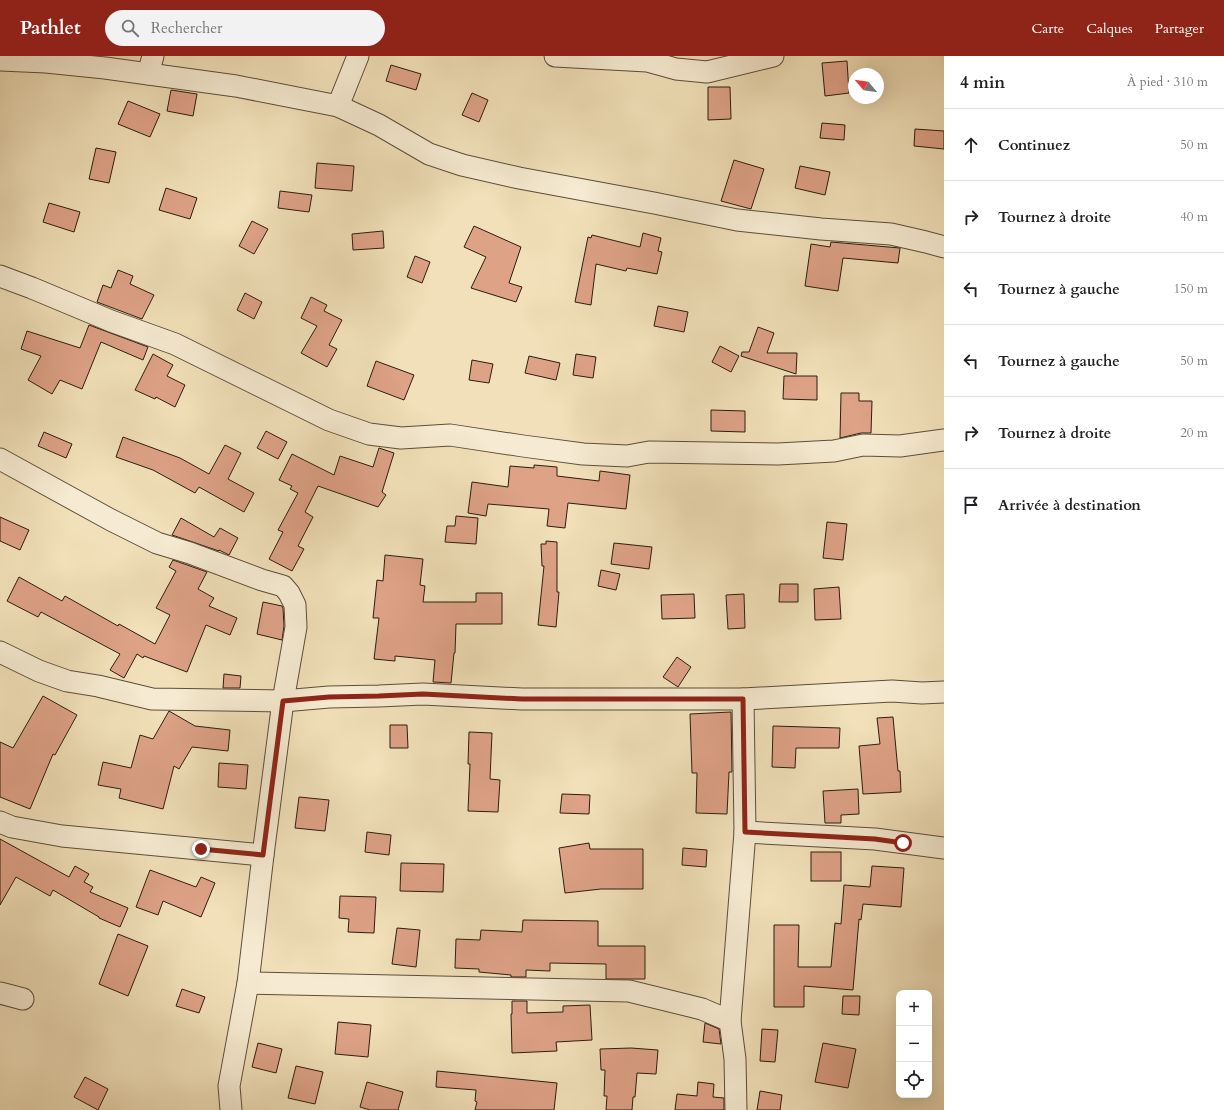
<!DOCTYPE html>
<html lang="fr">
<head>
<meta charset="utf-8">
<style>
  :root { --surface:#fff; --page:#f2f2f2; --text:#202124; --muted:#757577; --line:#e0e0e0; --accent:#8f2418 }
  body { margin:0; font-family:Cardo,serif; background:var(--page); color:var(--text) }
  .controls { position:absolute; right:12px; bottom:12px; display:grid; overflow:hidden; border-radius:8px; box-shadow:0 4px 16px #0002 }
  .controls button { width:36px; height:36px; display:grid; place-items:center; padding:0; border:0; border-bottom:1px solid var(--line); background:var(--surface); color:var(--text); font:20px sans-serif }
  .compass { position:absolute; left:848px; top:12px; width:36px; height:36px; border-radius:50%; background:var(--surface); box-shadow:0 4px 16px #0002; rotate:299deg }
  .stop { position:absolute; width:12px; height:12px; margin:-9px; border:3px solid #8f2418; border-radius:50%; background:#fff }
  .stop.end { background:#8f2418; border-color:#fff; box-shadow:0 1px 4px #0008 }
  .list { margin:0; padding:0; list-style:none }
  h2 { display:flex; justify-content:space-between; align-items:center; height:52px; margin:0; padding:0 16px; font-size:17px }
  h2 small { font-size:13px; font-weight:400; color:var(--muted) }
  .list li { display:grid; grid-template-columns:26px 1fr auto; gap:12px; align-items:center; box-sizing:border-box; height:72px; padding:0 16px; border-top:1px solid var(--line) }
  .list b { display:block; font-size:15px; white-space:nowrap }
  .list em { font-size:13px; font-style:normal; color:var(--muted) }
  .icon { flex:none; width:22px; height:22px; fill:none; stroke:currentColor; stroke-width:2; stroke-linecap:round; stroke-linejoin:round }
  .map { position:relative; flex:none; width:944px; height:1054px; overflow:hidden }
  header { display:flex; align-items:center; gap:24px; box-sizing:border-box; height:56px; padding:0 20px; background:var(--accent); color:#fff }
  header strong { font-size:19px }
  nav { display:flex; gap:22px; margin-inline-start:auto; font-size:14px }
  .search { width:280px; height:36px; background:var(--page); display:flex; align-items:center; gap:10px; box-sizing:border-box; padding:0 14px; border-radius:22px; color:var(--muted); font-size:15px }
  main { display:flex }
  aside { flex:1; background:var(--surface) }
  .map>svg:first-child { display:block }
  .building { fill:#dea287; stroke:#2c1c10 }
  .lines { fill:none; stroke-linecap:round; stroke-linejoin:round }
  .minor-casing { stroke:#5d4d3a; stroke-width:23 }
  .minor { stroke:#f6ebd2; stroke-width:21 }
  .route { stroke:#8f2418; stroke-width:5 }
</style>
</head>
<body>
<header>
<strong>Pathlet</strong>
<div class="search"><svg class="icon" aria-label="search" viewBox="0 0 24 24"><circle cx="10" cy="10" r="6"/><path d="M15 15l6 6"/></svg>Rechercher</div>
<nav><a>Carte</a><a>Calques</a><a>Partager</a></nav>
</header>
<main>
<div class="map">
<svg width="944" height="1054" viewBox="0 0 944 1054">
  <rect width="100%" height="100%" fill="#f1e0b9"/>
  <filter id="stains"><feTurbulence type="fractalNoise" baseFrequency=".005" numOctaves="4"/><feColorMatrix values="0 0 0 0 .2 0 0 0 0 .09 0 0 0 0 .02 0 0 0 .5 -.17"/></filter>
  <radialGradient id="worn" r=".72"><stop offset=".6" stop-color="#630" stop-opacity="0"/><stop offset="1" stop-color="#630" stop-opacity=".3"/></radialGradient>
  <g class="building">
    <path d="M847,5L849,37L825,40L822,7Z"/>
    <path d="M391,9L421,18L416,34L386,25Z"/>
    <path d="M708,31H730L731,63L708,64Z"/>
    <path d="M171,34L197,38L193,60L167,55Z"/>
    <path d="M472,37L488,44L479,66L462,59Z"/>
    <path d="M128,45L160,58L150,81L118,68Z"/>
    <path d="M822,67L845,69L844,84L820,82Z"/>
    <path d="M915,73L944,75V93L914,90Z"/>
    <path d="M96,92L116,96L109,127L89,123Z"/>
    <path d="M734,104L764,113L751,153L721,145Z"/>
    <path d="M317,107L354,110L352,135L315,132Z"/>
    <path d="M800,110L830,116L825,139L795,132Z"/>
    <path d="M166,132L197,142L190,163L159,154Z"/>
    <path d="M280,135L312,139L309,156L278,152Z"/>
    <path d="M49,147L80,156L74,176L43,166Z"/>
    <path d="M252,165L268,173L254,198L239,190Z"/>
    <path d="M474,170L521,191L509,227L522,231L516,246L471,232L486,201L464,191Z"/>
    <path d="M383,175L384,192L353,194L352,178Z"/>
    <path d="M643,177L661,182L658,195L662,196L657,218L627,212L626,215L596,208L591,249L575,246L588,181L591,182L592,179L640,191Z"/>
    <path d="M831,186L900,192L898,207L843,202L838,235L805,230L811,188L830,191Z"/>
    <path d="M415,200L430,206L422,227L407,221Z"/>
    <path d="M118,214L133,220L130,228L154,239L142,263L97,246L103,229L111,232Z"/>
    <path d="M245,237L262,246L254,263L237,254Z"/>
    <path d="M311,241L327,249L324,255L342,264L329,289L337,293L327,311L301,297L317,270L301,262Z"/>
    <path d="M658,250L688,256L684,276L654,270Z"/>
    <path d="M89,269L148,291L143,304L101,286L82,333L60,324L52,338L28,324L41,300L21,293L27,275L80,292Z"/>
    <path d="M758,271L774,277L767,297H797L796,318L741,300L742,296H749Z"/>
    <path d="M720,290L739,300L731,316L712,306Z"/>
    <path d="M153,298L173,309L167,320L185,329L175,351L156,341L155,343L135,334Z"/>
    <path d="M576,298L596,301L593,322L573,319Z"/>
    <path d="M529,300L560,307L556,324L525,317Z"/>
    <path d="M472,304L493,308L489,327L469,324Z"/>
    <path d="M376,305L414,319L404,344L367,330Z"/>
    <path d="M784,320H817V344L783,343Z"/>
    <path d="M841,337H859V345H872L871,377H861L840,382Z"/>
    <path d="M711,354L745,355V376L711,375Z"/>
    <path d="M266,375L287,386L278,403L257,392Z"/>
    <path d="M44,376L72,388L66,402L38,390Z"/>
    <path d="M123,381L180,402L209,418L225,389L241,397L228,423L254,437L244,456L199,431L195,437L153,414L116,401Z"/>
    <path d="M379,392L394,397L382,436L386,439L378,451L318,430L305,456L313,461L298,490L304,493L292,515L269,503L283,476L278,474L298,437L290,433L292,430L279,424L292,398L334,419L340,400L373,411Z"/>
    <path d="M534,409L557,411V420L599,425L600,415L630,419L626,453L568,447L565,472L547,470L549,453L488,448L486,460L468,457L472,426L508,431L510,410L534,412Z"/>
    <path d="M456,460L478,462L476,488L445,486L447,470H455Z"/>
    <path d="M0,461L29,474L20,494L0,485Z"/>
    <path d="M181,462L214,481L220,472L238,482L229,499L219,494V495L172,479Z"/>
    <path d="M827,466L847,468L843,504L823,502Z"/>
    <path d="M546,485L557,486V536H559L556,571L538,569L544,510H542L541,488H546Z"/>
    <path d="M614,487L652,491L649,513L611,508Z"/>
    <path d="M385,499L423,503L420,529L425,530L423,546H476V537H502V568H456L455,597H454L451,627L433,626L435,604L395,600V605L374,603L379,562H373L377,524L383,525Z"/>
    <path d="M173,504L207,516L198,533L214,542L209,550L237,562L230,579L206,569L187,616L144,600L143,602L137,598L124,622L110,614L120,598L41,556L38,561L7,545L19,521L62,545L65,540L118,570L119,568L155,588L170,559L156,552L176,515L169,511Z"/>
    <path d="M601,514L620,518L616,534L598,530Z"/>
    <path d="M780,528H798V546H779Z"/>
    <path d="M839,531L841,563L815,564L814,533Z"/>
    <path d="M694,538L695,562L662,563L661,539Z"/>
    <path d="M744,538L745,572L728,573L726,539Z"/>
    <path d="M263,546L282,550L283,552L284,570L282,584L257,578Z"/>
    <path d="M677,601L691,611L678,631L663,621Z"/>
    <path d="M224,618L241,620L240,632H223Z"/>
    <path d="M43,640L77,659L55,699L53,698L30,753L0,741V686L13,692Z"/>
    <path d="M169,655L195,670L230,674L228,695L192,691L179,713L174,710L163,753L119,742L121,733L98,729L103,706L131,712L140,679L153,683Z"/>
    <path d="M731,656L732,716H729L727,758L696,757L697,717H692L690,658Z"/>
    <path d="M893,661L898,715H900L901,736L863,738L859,690L880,688L877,662Z"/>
    <path d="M390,669H407L408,692H390Z"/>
    <path d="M773,670L840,672L839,692H796L795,712L772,711Z"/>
    <path d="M469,676L492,677L490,723L500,724L498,756L468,755L470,708H468Z"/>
    <path d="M219,707L248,709L246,733L218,731Z"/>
    <path d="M858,733L859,758L841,759V767H825L823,735Z"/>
    <path d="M562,738L590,739L589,758L560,757Z"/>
    <path d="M299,741L329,744L325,775L295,772Z"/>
    <path d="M367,776L391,779L389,799L365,796Z"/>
    <path d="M0,783L69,821L75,810L89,818L84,826L93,831L90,836L128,852L120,871L99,862V861L53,834L50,840L16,821L0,849Z"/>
    <path d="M589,787L590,793H643V833H601L565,837L559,792Z"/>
    <path d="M683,792L707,794L706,811L682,809Z"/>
    <rect x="811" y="796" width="30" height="29"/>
    <path d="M401,807L444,808L443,836L400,835Z"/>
    <path d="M872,810L904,812L901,851L863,848L861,864L859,863L853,934L804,930V951H774V869H799L798,911H831L835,867L841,868L844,829L870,831Z"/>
    <path d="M150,814L196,831L201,821L215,827L201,861L163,845L158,859L136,851Z"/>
    <path d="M340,840L376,841L374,877L348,876L349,863L339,862Z"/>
    <path d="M523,864L598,865V890H645V923H606V908L550,907V915L526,914V921H511V919L479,916V913L455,912L456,883L480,884L481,874L522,876Z"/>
    <path d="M397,872L420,874L416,911L392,908Z"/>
    <path d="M118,878L148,890L128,940L99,928Z"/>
    <path d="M182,933L205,941L199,957L176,950Z"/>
    <path d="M843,940H860L859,959L842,958Z"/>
    <path d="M512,945H527V957L563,956V950L590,949L592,984L556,986L557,995L512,997L511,958H512Z"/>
    <path d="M338,966L371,969L368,1001L335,998Z"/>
    <path d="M705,967L719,973L721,988L703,986Z"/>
    <path d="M762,973L778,974L775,1006L760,1005Z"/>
    <path d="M258,987L282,993L276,1017L252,1011Z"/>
    <path d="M823,987L856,993L848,1032L815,1026Z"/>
    <path d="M631,992L658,994L656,1018L637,1017L635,1041H633L632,1054H606L607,1040H604L605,1014H601L600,993Z"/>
    <path d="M296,1010L323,1016L315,1048L288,1042Z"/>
    <path d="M437,1015L557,1027L554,1054H475L477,1046L475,1045L476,1034L436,1031Z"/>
    <path d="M85,1021L108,1033L98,1054L74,1041Z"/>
    <path d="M367,1026L403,1036L398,1054H370L360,1051Z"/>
    <path d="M698,1026L714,1028L713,1041L724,1042V1054H675L677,1038L697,1040Z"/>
    <path d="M760,1035L782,1039L780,1054H757Z"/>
  </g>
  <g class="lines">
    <defs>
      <g id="minor">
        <path d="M555,0L647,5L676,13L707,16L773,0"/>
        <path d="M0,4L46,6L105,12L236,30L338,50L358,0"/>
        <path d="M148,18L153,0"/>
        <path d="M338,50L379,69L429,98L462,109L519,122L654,147L737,164L821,173L891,178L926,186L944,191"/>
        <path d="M0,220L32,232L111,265L175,288L329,364L369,378L401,382L450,379L523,390L583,398L627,400L649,396L778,398L834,395L863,389L900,390L944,384"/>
        <path d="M0,403L111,464L157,487L190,497L262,524L283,530L289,537L295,549L296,571L283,645L263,799L248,927L229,1030L231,1054"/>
        <path d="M0,596L39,615L67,625L98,630L152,643L283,645L329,641L379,640L423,638L522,643H743L892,635L922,637L944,636"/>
        <path d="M0,766L12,771L62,780L263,799"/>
        <path d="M745,776L875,783L944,792"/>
        <path d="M248,927L629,935L702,953L730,965"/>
        <path d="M0,937L23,943"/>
        <path d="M736,1054L735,1003L730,965L745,776L743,643"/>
      </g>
    </defs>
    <use href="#minor" class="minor-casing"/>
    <use href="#minor" class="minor"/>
  </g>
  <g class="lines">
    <path class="route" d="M201,793L263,799L283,645L329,641L379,640L423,638L522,643H743L745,776L875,783L903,787"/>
  </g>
  <rect width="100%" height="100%" filter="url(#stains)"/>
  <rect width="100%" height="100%" fill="url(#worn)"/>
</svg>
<div class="controls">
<button>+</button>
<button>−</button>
<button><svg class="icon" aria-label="locate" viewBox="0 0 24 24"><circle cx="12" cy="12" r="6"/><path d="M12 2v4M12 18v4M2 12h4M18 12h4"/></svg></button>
</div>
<svg class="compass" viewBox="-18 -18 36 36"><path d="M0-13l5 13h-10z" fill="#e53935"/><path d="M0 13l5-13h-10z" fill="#757577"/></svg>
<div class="stop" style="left:903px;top:787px"></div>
<div class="stop end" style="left:201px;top:793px"></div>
</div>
<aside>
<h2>4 min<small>À pied · 310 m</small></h2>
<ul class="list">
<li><svg class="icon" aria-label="ahead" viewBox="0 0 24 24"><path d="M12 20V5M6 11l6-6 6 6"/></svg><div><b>Continuez</b></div><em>50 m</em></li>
<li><svg class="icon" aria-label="right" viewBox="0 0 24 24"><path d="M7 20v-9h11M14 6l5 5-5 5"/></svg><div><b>Tournez à droite</b></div><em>40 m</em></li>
<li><svg class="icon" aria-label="left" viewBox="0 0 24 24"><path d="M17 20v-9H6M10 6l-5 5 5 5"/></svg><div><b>Tournez à gauche</b></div><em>150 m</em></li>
<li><svg class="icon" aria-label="left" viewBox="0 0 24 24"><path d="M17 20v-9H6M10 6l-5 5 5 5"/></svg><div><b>Tournez à gauche</b></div><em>50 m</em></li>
<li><svg class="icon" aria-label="right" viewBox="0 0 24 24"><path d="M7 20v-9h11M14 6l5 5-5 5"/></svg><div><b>Tournez à droite</b></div><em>20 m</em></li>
<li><svg class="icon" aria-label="arrive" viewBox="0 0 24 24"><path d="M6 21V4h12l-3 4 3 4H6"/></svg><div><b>Arrivée à destination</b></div></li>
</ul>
</aside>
</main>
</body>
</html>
